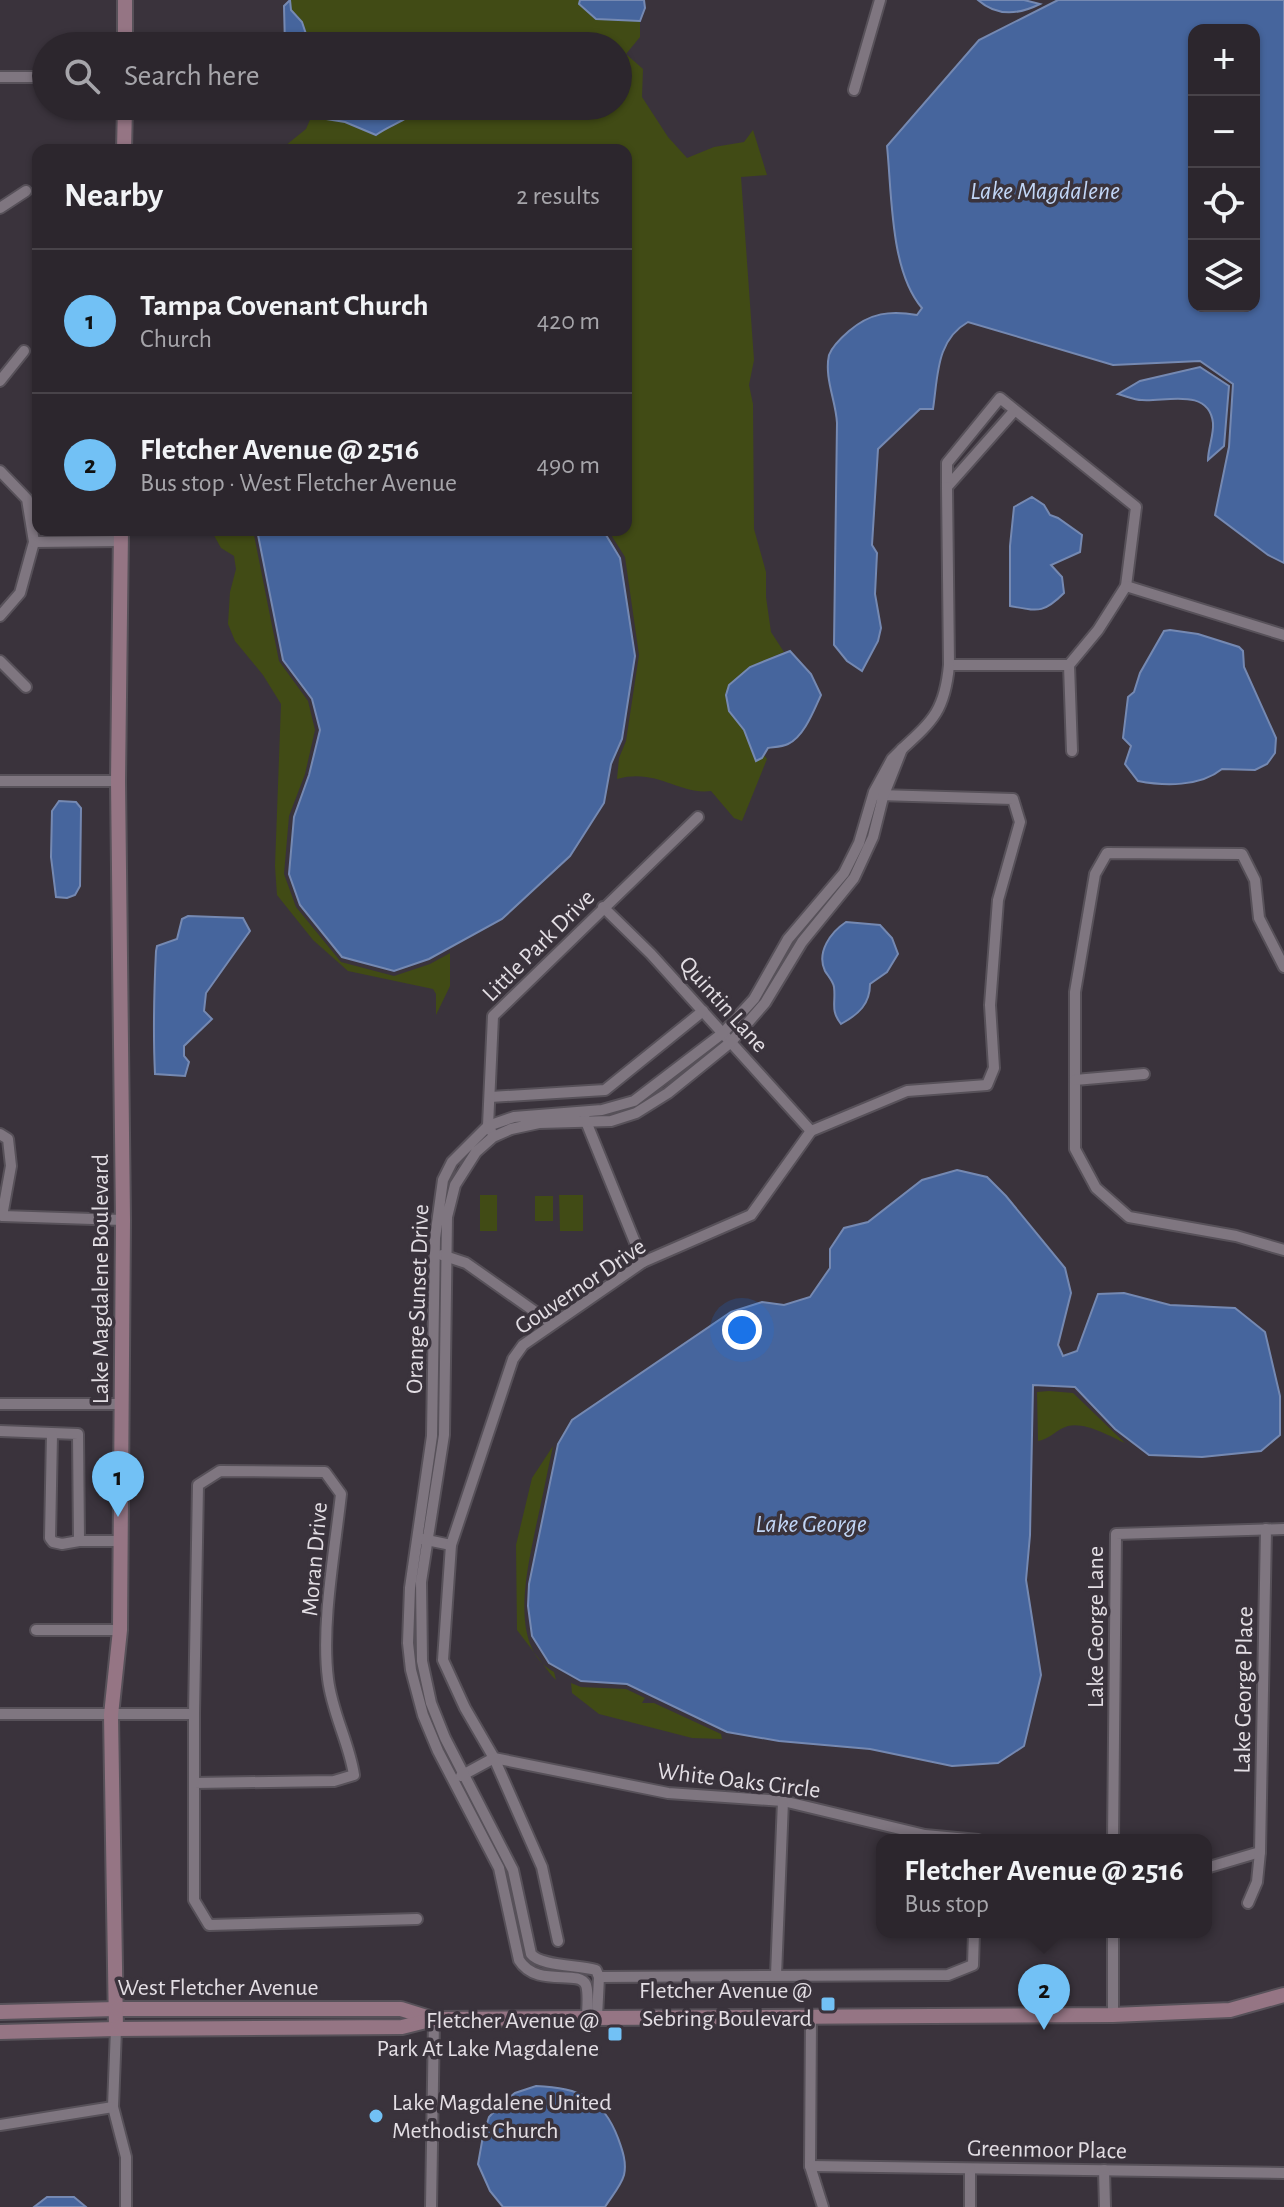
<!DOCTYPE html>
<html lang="en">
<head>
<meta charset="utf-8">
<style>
  :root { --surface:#2c262d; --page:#342e35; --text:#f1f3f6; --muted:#a6a5aa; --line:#484349; --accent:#72c1f5 }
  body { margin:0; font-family:"Alegreya Sans",sans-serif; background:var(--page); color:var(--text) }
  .controls { position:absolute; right:24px; top:24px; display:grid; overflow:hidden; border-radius:16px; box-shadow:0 2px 6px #0004 }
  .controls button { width:72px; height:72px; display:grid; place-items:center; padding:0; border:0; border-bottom:2px solid var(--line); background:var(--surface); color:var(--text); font:40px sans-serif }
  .you { position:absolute; left:742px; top:1330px; width:28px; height:28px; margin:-20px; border:6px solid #fff; border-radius:50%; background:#1a73e8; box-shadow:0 0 0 12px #1a73e833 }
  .badge { display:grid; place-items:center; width:52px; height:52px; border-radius:50%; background:var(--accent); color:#111; font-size:26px; font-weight:700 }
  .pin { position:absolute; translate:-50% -66px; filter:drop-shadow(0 2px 4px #0008) }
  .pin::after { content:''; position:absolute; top:42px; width:28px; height:24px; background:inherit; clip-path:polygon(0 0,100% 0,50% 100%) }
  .popup { position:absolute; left:876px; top:1834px; width:336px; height:104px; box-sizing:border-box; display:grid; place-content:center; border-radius:16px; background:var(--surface); filter:drop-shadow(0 2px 6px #0005); font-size:26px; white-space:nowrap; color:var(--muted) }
  .popup b { font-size:30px; color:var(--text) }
  .popup::after { content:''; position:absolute; left:50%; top:100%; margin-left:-16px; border:16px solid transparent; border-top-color:var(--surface) }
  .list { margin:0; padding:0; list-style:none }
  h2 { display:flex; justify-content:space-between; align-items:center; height:104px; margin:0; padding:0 32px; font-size:34px }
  h2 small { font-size:26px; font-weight:400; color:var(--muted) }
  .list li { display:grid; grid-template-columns:52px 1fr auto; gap:24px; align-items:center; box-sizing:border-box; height:144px; padding:0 32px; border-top:2px solid var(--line) }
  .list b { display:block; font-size:30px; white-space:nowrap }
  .list p { margin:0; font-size:26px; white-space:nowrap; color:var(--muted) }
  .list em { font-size:26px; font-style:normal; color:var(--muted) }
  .icon { flex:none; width:44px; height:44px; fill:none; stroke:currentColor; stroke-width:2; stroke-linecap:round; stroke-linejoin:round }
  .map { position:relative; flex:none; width:1284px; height:2207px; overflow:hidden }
  .search { position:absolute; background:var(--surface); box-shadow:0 2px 6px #0004; left:32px; top:32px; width:600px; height:88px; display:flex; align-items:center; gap:20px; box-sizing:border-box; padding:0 28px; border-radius:44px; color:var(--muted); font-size:30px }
  .panel { position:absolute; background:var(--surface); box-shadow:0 2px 6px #0004; left:32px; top:144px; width:600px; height:392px; border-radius:16px }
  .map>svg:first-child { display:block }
  .green { fill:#414b15 }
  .water { fill:#46659d; stroke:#7589b2; stroke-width:2; fill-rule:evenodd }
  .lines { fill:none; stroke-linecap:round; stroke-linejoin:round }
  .street-casing { stroke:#575159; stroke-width:14 }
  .secondary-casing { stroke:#575159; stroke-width:18 }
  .street { stroke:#7f7680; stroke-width:10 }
  .secondary { stroke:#957584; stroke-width:14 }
  .poi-dot { fill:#72c1f5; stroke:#3a333c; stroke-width:3 }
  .labels { text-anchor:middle; stroke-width:7; stroke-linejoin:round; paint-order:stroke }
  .street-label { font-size:24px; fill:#e3dee4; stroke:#3a333c }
  .poi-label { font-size:24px; fill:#e3dee4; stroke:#3a333c; text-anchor:end }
  .water-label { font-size:26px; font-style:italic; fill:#c1d5f5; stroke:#3a333c }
</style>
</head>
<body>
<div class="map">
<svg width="1284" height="2207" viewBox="0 0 1284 2207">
  <rect width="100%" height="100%" fill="#3a333c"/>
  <g class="green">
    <path d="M290,0H580V4L596,19L640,21V37L626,54L643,69L642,97L668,137L687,158L714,147L744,142L753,130L767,175L741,177L754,360L749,385L753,404L754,529L766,572V597L771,632L784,652L750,667L729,711L744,730L756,760L764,755L767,759L742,821L734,818L711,791C678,795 658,768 617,779L619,758L626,741L639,655L625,557L608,530H626V150H280L306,129L312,115L345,122L376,135C392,124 408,121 421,106H618V46H310L302,22L291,10Z"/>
    <path d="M211,530H253L279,661L308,701L315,730L305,774L289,816L284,874L296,907L341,962L394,976L430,964L450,953V986L436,1015V994L433,989L348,971L313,940L277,895L275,866L281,704L263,675L235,641L228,624L230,592L236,569L234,556L221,548Z"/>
    <rect x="480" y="1195" width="17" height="36"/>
    <path d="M559,1195H583V1231H560Z"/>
    <rect x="535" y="1196" width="18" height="25"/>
    <path d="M1049,1391L1073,1393L1125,1443C1109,1436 1086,1422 1068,1426C1057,1429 1050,1439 1038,1441L1037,1392Z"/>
    <path d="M553,1446C547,1473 542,1500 536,1526C528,1567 507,1646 554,1672L556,1680L552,1676L517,1630L516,1545L532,1478Z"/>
    <path d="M571,1683L581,1687L626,1689L645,1698L642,1703H654L721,1734L722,1739L692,1738L599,1714L572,1693Z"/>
  </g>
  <g class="water">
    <path d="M290,0L291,10L302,22L310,46H285L284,6Z"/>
    <path d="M580,0H644L645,8L640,21L596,19L579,4Z"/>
    <path d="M978,0H1024L1040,4C1018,15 997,17 978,0Z"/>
    <path d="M1058,0H1284V563L1268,555L1215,515L1229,447L1233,384L1200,361L1113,365L968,322C936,340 938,376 933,409H920L878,449L872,545L877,553L875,594L881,628L878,641L862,671L847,661L834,645L837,423C836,401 824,378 829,355C832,347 842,337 849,331C870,313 890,310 917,315L922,308C890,271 892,194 887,146L979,40ZM1194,30H1254V306H1194Z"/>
    <path d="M299,106H421C408,121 391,124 376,135L345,122L320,118L300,110Z"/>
    <path d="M1200,367L1229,386L1224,446L1208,460C1208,448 1214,435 1213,423C1209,387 1165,402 1142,400C1134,400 1126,396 1118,394L1140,381Z"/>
    <path d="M1032,497L1044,505L1050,515L1058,518L1082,535L1080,552L1051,565L1062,577L1064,593C1043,614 1038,611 1010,606V546L1014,507Z"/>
    <path d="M257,530H603L620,558L635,656L622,739L611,764L604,803L570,856L502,919L429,959L394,971L342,957L300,905L289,874L294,817L309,775L320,730L312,699L283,660Z"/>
    <path d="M1170,630L1198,634L1239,647L1243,651L1244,667L1276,738L1275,753L1267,764L1255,770L1222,769C1200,787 1164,786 1138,781L1125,764L1131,746L1123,738L1128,697L1134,692L1140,673L1164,631Z"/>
    <path d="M790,651L811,674L821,695C814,710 804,737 788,744C782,747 774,747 768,748L762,758L756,761L744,730L729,711L726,695L729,685L750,667Z"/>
    <path d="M59,801L76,802L81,808L80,886L75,895L67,898L56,897L51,857L52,811Z"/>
    <path d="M188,916L243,918L250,931L206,993L204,1011L212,1019L184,1046V1056L189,1062L185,1076L155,1074C153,1033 154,992 156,951L157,946L177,939L182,919Z"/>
    <path d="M846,922L880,925L892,938L898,954L887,972L870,984C870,1004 859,1014 841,1024C830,1010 836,1003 834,987C833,981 828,976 825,971C816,952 831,932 846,922Z"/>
    <path d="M957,1170L987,1177L1006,1196L1065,1268L1071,1293L1058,1345L1063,1356L1077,1351L1098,1294L1124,1293L1170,1305L1235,1308L1265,1332L1280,1396V1435L1261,1451L1202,1457L1149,1455L1115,1429L1075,1387L1033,1385L1030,1535L1026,1580L1041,1675L1024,1746L998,1763L952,1766L870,1749L779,1741L727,1732L627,1684L581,1681L549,1663L532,1636L528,1606L529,1584L558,1444L572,1420L731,1312L762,1302L784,1305L810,1297L830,1268V1249L844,1228L868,1222L922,1180Z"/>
    <path d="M536,2086C578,2088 602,2096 618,2138C622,2149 627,2162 624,2175C621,2186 611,2197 605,2207H503L490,2191L478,2164L483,2136L489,2117L501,2104L515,2093Z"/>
    <path d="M47,2197H74L86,2207H34Z"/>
  </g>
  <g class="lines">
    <defs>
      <g id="street">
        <path d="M0,77H46"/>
        <path d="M854,90L880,0"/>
        <path d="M0,208L26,191"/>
        <path d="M0,381L24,351"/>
        <path d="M1015,410L947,487V463L1000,398L1136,507L1126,586L1098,630L1069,665L1072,751"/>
        <path d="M0,471L27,499L34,542L20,593L0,616"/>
        <path d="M34,542L121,541"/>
        <path d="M1126,586L1284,635"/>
        <path d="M0,661L26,687"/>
        <path d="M949,665H1069"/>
        <path d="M902,749C934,720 945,709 949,665L947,487"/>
        <path d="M0,781H118"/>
        <path d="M603,907L651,954L811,1131"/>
        <path d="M1284,967L1259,918L1255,880L1242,854L1107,853L1095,874L1075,992V1149L1096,1188L1129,1217L1236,1236L1284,1250"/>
        <path d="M1075,1080L1144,1074"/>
        <path d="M490,1097L605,1090L703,1011"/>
        <path d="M585,1119L643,1262"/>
        <path d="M491,1131L488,1126L493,1016L698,817"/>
        <path d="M0,1134L8,1139L11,1166L2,1216L123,1220"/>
        <path d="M442,1255L466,1263L551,1323"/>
        <path d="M0,1404H121"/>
        <path d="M0,1431L78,1434L79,1541"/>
        <path d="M52,1434L50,1538L53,1542L62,1544L79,1541H121"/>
        <path d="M422,1539L451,1545"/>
        <path d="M36,1630H120"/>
        <path d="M0,1714H194"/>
        <path d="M494,1758L668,1793L783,1801L925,1835L978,1840"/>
        <path d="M461,1776L494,1758"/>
        <path d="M194,1783L334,1781L354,1775C349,1742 332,1713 328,1679C321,1624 335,1550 341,1494L325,1472L220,1471L198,1485L194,1714V1900L209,1925L417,1919"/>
        <path d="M1113,1840L1116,1534L1284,1529"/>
        <path d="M1206,1868L1260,1852"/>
        <path d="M1248,1903L1257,1882L1260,1852L1266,1529"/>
        <path d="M1113,1932V2015"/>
        <path d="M558,1941L542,1867L494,1758L465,1708L443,1660L451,1545L513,1359L523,1345L643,1262L751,1215L811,1131L907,1091L987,1085L994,1068L990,1005L998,900L1020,822L1013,799L879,795"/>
        <path d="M776,1975L783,1801"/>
        <path d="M599,1977L948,1975L973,1965L974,1932"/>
        <path d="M587,2017C587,2008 589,1994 586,1985C579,1968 537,1989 519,1960L499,1868L438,1751L423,1715L411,1670L408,1643L410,1588L432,1436L435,1238L443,1180L452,1162L488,1126L514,1117L602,1110L634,1101L723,1033L754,999L788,939L844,873L859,843L874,792L892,759L902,749L883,797L873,837L854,878L802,942L765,1003L731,1042L668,1093L636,1113L611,1121L539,1123L511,1129L493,1137L476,1152L455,1185L447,1217L444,1435L421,1582L422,1661L431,1703L445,1738L513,1870L531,1954C540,1966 579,1965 596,1970L599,1977L597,2017"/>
        <path d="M811,2017L810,2166L823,2207"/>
        <path d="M116,2029L113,2107L126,2157V2207"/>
        <path d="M0,2125L113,2107"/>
        <path d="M810,2166L1284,2173"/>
        <path d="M970,2169V2207"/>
        <path d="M1104,2170L1105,2207"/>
        <path d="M431,2207L434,2019"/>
      </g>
      <g id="secondary">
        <path d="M125,46V0"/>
        <path d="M124,150L125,106"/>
        <path d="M0,2012L116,2009H401L433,2019"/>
        <path d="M116,2029L111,1715L120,1630L123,1220L118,781L121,530"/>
        <path d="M0,2032L116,2029L402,2027L434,2019L1113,2015L1230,2010L1284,1995"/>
      </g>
    </defs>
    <use href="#street" class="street-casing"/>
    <use href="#secondary" class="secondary-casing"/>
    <use href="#street" class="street"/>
    <use href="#secondary" class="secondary"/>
  </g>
  <g class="poi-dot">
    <rect x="820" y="1996" width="16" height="16" rx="4"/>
    <rect x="607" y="2026" width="16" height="16" rx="4"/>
    <circle cx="376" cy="2116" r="8"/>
  </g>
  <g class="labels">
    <g class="street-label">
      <text transform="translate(538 945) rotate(-45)" y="8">Little Park Drive</text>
      <text transform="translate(724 1004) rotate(48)" y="8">Quintin Lane</text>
      <text transform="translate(100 1279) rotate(-90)" y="8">Lake Magdalene Boulevard</text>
      <text transform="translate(580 1286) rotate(-34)" y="8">Gouvernor Drive</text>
      <text transform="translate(417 1299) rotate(-88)" y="8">Orange Sunset Drive</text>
      <text transform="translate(314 1559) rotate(-85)" y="8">Moran Drive</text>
      <text transform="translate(1095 1627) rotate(-90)" y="8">Lake George Lane</text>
      <text transform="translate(1243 1690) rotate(-89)" y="8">Lake George Place</text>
      <text transform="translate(739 1780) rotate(7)" y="8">White Oaks Circle</text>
      <text x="218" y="1995">West Fletcher Avenue</text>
      <text transform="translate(1047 2149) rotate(1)" y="8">Greenmoor Place</text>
    </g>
    <g class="poi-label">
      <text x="812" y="1998">Fletcher Avenue @<tspan x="812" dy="28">Sebring Boulevard</tspan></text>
      <text x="599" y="2028">Fletcher Avenue @<tspan x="599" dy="28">Park At Lake Magdalene</tspan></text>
      <text x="392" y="2110" text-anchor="start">Lake Magdalene United<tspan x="392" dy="28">Methodist Church</tspan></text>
    </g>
    <g class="water-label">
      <text x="1045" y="199">Lake Magdalene</text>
      <text x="811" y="1532">Lake George</text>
    </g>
  </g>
</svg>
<div class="controls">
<button>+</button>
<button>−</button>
<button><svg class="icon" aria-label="locate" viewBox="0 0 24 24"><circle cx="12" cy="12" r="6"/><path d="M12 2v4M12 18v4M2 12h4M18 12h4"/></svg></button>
<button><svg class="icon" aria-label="layers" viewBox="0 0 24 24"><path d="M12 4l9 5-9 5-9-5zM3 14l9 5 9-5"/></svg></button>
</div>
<div class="you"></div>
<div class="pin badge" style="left:118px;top:1517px">1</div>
<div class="pin badge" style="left:1044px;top:2030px">2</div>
<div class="popup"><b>Fletcher Avenue @ 2516</b>Bus stop</div>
<div class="search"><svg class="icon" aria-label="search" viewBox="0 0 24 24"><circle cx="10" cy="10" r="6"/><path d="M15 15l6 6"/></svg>Search here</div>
<section class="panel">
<h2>Nearby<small>2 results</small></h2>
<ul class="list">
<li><span class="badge">1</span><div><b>Tampa Covenant Church</b><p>Church</p></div><em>420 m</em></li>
<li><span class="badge">2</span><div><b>Fletcher Avenue @ 2516</b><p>Bus stop · West Fletcher Avenue</p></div><em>490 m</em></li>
</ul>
</section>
</div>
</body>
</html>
